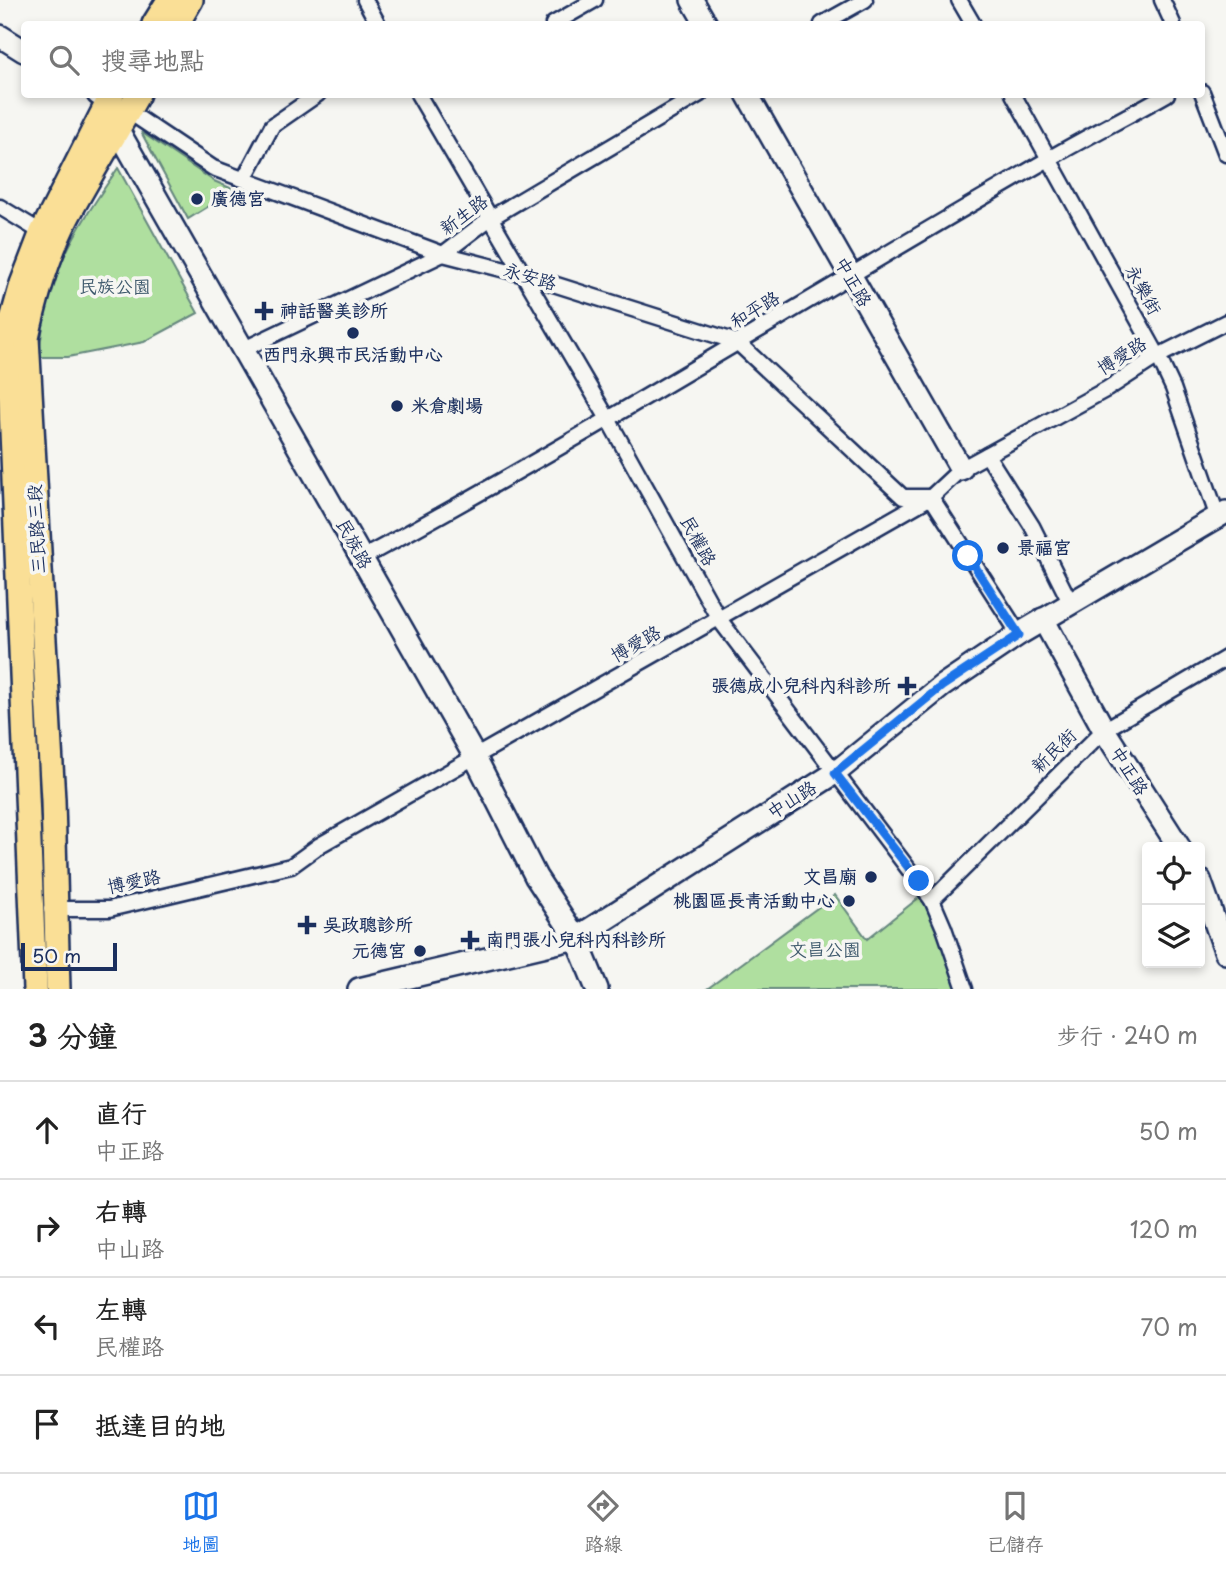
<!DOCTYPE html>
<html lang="zh-TW">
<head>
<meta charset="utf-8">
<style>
  :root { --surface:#fff; --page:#f6f6f6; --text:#222; --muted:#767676; --line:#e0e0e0; --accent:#1a73e8 }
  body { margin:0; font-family:"Playpen Sans","LXGW WenKai TC",sans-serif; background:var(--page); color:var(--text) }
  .controls { position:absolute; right:21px; bottom:21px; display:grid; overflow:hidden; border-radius:7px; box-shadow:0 4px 10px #0003 }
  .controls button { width:63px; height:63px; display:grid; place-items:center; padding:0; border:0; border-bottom:2px solid var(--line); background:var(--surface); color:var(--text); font:35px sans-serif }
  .scale { position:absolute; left:21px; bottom:18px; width:96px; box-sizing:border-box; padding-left:7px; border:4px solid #1b2f5e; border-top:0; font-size:19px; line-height:24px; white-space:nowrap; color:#1b2f5e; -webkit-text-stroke:5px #f6f6f2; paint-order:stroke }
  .stop { position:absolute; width:21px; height:21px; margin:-16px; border:5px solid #1a73e8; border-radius:50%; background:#fff }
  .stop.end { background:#1a73e8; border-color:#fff; box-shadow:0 2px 7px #0008 }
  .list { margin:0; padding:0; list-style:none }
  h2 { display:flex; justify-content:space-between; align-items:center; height:91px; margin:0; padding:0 28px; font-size:30px }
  h2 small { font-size:23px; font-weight:400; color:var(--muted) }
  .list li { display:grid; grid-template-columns:46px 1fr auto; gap:21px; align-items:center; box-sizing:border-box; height:98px; padding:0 28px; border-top:2px solid var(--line) }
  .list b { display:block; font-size:26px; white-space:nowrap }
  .list p { margin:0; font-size:23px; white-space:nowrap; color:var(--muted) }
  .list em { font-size:23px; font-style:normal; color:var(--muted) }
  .icon { flex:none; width:38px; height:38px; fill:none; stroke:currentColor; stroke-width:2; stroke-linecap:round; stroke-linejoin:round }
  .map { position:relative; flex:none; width:1226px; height:989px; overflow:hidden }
  .search { position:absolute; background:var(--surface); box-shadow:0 4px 10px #0003; left:21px; right:21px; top:21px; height:77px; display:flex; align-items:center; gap:18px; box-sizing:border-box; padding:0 24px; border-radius:7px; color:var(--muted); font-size:26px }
  .sheet { height:483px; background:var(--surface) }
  nav { display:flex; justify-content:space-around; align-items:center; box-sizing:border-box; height:98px; border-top:2px solid var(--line); background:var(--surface); font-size:19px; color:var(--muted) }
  nav a { display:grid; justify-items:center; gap:4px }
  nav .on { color:var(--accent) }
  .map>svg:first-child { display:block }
  .green { fill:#afdf9f; stroke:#65877e; stroke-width:2 }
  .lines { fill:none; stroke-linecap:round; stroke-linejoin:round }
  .street-casing { stroke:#1b2f5e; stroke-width:19 }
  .secondary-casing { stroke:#1b2f5e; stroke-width:26 }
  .primary-casing { stroke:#1b2f5e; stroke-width:28 }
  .street { stroke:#f6f6f2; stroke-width:14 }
  .secondary { stroke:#f6f6f2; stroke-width:21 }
  .primary { stroke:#fadf96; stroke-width:23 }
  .route { stroke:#1a73e8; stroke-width:9 }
  .poi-dot { fill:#1b2f5e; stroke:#f6f6f2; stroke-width:2.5 }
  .labels { text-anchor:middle; stroke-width:7; stroke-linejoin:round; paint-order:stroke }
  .poi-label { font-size:18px; font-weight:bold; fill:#1b2f5e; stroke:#f6f6f2; text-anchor:start }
  .street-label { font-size:18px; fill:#1b2f5e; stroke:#f6f6f2 }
  .park-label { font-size:18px; fill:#405b6e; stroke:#f6f6f2 }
</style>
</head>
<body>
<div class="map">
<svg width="1226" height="989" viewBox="0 0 1226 989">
  <rect width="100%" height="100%" fill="#f6f6f2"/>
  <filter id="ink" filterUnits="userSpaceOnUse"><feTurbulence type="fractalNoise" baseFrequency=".0143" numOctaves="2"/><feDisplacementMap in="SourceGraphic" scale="14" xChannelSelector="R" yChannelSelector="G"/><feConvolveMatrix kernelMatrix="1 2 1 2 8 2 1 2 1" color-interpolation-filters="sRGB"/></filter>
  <g filter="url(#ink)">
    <g class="green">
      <path d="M141,132L214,181L235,190L188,219Z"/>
      <path d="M118,168L198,313L144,342L68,357H39C46,275 73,234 118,168Z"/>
      <path d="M835,895L867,939L921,896L936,921L959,989H707Z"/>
    </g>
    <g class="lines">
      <defs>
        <g id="street">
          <path d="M365,0L378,24"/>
          <path d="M959,0L973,24"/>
          <path d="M1162,0L1173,24"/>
          <path d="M553,24L595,0"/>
          <path d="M822,24L865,0"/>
          <path d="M1202,92L1226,154"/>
          <path d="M418,94L608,419L719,619L932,900L944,928L965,989"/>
          <path d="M1013,94L1158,356L1173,388L1217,515"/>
          <path d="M122,107L213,168L443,254L525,275L737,342L903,497H928"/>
          <path d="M244,179L272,126L318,94"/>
          <path d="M0,207L46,235"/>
          <path d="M242,350L443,254L489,219L700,94"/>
          <path d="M987,455L1032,526L1070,602"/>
          <path d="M931,497L1019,634"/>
          <path d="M362,558C594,433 818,292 1047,160C1086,137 1127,117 1167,94"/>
          <path d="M932,900L1104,730L1226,658"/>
          <path d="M51,909H109L291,866L320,845L931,497L961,469L1107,389L1158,356L1226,322"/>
        </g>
        <g id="secondary">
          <path d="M692,0L706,24"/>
          <path d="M0,36L24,51"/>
          <path d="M98,94L108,101L119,132L475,757L536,877L576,938L597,989"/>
          <path d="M747,94L961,469"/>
          <path d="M1043,619L1104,730L1179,847"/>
          <path d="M1200,880L1226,953"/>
          <path d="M359,989L576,938L835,773L942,686L1019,634L1226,512"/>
        </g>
        <g id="primary">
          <path d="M154,24L169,0"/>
          <path d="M177,24L191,0"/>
          <path d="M35,989L8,334L22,284L42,232L112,94"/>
          <path d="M58,989L53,800L27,338C36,296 48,254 68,216C90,175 115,135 138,94"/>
        </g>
      </defs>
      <use href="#street" class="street-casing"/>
      <use href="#secondary" class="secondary-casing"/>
      <use href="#primary" class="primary-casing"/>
      <use href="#street" class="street"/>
      <use href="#secondary" class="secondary"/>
      <use href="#primary" class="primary"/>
    </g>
  </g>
  <g class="lines" filter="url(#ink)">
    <path class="route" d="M919,881L835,773L942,686L1019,635L968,556"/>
  </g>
  <g class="poi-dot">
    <circle cx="197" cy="199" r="7"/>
    <path d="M260.5 300.5h7v7h7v7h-7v7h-7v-7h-7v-7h7z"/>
    <circle cx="353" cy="333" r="7"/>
    <circle cx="397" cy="406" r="7"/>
    <circle cx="1003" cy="548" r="7"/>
    <path d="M903.5 675.5h7v7h7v7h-7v7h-7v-7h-7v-7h7z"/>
    <circle cx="871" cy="877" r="7"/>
    <circle cx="849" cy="901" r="7"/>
    <path d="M303.5 914.5h7v7h7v7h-7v7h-7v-7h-7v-7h7z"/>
    <path d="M466.5 929.5h7v7h7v7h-7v7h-7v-7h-7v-7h7z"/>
    <circle cx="420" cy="951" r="7"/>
  </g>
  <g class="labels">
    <g class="poi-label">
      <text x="211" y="205">廣德宮</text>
      <text x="280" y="317">神話醫美診所</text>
      <text x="353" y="361" text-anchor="middle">西門永興市民活動中心</text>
      <text x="411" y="412">米倉劇場</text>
      <text x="1017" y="554">景福宮</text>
      <text x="891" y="692" text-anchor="end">張德成小兒科內科診所</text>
      <text x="857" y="883" text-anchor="end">文昌廟</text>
      <text x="835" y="907" text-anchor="end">桃園區長青活動中心</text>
      <text x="323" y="931">吳政聰診所</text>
      <text x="486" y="946">南門張小兒科內科診所</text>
      <text x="406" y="957" text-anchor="end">元德宮</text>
    </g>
    <g class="street-label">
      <text transform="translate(464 215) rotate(-36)" y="6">新生路</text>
      <text transform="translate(530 277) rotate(16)" y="6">永安路</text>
      <text transform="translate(853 282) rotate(60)" y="6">中正路</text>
      <text transform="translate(1143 290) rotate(61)" y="6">永樂街</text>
      <text transform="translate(755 310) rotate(-31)" y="6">和平路</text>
      <text transform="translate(1122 356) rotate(-32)" y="6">博愛路</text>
      <text transform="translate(37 529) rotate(-93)" y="6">三民路三段</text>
      <text transform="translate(698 541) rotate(61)" y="6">民權路</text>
      <text transform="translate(354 544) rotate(61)" y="6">民族路</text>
      <text transform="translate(636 644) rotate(-30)" y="6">博愛路</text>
      <text transform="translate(1054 751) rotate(-44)" y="6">新民街</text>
      <text transform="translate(1129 771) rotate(58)" y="6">中正路</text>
      <text transform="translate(792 800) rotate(-32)" y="6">中山路</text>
      <text transform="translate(134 882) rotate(-12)" y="6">博愛路</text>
    </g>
    <g class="park-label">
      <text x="115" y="293">民族公園</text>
      <text x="825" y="956">文昌公園</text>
    </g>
  </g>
</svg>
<div class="controls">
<button><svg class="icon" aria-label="locate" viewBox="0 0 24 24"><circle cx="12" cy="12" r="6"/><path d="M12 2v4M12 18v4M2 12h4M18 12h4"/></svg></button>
<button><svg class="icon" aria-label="layers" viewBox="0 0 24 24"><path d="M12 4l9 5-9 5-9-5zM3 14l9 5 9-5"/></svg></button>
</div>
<div class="scale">50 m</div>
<div class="stop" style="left:968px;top:556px"></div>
<div class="stop end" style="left:919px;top:881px"></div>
<div class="search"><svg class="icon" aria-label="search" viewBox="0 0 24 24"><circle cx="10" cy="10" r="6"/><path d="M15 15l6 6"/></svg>搜尋地點</div>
</div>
<section class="sheet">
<h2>3 分鐘<small>步行 · 240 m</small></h2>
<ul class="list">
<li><svg class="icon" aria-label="ahead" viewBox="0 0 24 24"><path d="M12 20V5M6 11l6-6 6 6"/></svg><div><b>直行</b><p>中正路</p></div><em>50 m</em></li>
<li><svg class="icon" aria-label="right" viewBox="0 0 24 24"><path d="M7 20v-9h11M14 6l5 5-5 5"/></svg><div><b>右轉</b><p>中山路</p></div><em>120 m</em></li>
<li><svg class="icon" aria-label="left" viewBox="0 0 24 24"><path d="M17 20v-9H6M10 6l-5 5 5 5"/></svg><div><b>左轉</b><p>民權路</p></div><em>70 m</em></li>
<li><svg class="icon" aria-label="arrive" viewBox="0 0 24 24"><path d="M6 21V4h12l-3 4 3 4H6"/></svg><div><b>抵達目的地</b></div></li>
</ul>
</section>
<nav>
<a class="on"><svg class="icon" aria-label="map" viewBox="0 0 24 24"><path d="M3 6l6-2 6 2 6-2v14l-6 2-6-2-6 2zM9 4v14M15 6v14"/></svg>地圖</a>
<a><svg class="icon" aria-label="directions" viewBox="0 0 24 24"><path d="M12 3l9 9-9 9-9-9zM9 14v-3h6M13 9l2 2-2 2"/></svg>路線</a>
<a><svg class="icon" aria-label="saved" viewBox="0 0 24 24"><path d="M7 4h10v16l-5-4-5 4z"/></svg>已儲存</a>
</nav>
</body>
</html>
